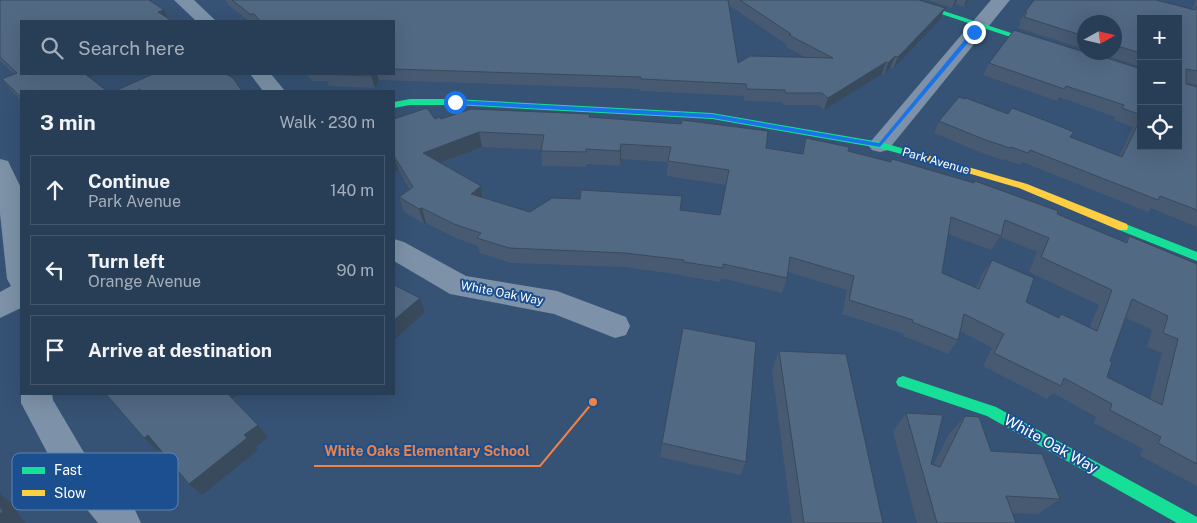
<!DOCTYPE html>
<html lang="en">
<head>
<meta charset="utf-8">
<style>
  :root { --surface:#283e57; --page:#30455d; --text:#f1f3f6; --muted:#a5aeba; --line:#44576d }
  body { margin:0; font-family:"Public Sans",sans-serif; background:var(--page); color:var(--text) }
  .controls { position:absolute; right:15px; top:15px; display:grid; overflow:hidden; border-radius:0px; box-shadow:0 5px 20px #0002 }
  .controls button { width:45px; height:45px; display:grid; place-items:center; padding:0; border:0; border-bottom:1px solid var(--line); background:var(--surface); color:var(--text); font:25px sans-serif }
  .compass { position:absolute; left:1077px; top:15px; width:45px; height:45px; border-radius:50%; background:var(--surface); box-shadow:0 5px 20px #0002; rotate:82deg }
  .stop { position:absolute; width:15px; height:15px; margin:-11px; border:4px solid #1a73e8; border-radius:50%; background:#fff }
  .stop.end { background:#1a73e8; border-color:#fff; box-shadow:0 1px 5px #0008 }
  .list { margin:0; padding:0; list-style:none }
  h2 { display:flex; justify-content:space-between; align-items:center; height:65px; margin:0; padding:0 20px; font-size:21px }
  h2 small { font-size:16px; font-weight:400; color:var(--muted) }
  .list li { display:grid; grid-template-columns:32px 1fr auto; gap:15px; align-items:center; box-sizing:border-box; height:70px; margin:0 10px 10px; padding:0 10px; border:1px solid var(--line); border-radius:0px }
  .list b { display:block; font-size:19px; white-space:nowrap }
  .list p { margin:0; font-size:16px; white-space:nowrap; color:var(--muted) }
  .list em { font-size:16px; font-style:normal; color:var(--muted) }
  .icon { flex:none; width:28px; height:28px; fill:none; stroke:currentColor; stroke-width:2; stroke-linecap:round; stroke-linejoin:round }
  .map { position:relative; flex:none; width:1197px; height:523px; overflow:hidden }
  .search { position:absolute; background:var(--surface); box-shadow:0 5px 20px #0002; left:20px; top:20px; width:375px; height:55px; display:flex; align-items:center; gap:12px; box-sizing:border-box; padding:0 18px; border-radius:0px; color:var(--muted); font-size:19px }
  .panel { position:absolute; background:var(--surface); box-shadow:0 5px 20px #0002; left:20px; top:90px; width:375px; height:305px; border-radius:0px }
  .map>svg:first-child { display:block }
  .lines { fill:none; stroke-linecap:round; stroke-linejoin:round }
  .street { fill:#7d92a8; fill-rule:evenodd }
  .fast { fill:#16e098; fill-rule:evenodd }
  .slow { fill:#ffcf43; fill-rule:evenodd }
  .wall { fill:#475a72; fill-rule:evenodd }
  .shaded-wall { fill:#394a5c }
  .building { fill:#526984; stroke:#394a5c; fill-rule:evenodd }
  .route { fill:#1a73e8 }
  .labels { text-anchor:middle; stroke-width:4; stroke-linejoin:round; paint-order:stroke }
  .street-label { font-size:12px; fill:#fff; stroke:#1b4f8f }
  .near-street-label { font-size:15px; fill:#fff; stroke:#1b4f8f }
  .key { fill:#1b4f8f; stroke:#5f84b1; stroke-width:1 }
  .key-label { font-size:14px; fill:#fff }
  .leader { fill:none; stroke:#ee8249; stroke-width:2 }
  .callout-dot { fill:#ee8249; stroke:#1b4f8f; stroke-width:2 }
  .callout-label { font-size:14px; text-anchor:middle; font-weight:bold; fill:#ee8249; stroke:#1b4f8f; stroke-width:4; stroke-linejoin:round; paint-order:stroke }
</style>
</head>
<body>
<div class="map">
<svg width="1197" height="523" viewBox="0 0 1197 523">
  <rect width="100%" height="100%" fill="#365274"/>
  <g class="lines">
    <g class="street">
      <path d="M174,0H194L216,21H196Z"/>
      <path d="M991,0H1010L888,150L880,152L872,150L868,145L872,140Z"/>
      <path d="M250,74H271L285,91H263Z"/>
      <path d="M0,159L8,161L21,188V308L0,318V292L11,286L7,279L0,214Z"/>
      <path d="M394,239L404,242L466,276L557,291L626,317L630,326L626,335L615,338L554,314L450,294L394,261Z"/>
      <path d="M21,391V394H52L53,400L83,451L135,510L141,523H98L59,475L21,403Z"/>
    </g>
    <g class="fast">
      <path d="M899,0H910L1051,46L1044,48Z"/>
      <path d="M410,99H455L712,113L880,142L919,153L921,155L916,158L879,148L712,119L455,105H410L394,108V102Z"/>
      <path d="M1123,223L1197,252V261L1119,230L1118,227L1119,224Z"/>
      <path d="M903,376L996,407L1197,517V523H1177L987,416L898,386L896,382L898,378Z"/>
    </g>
    <path class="slow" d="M916,152L1027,184L1127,224L1128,227L1127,230H1119L1019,188L913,157L911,155L913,153Z"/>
  </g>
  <g class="wall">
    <path d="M0,0L164,10L169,19L21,74H98L90,77L21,91V100L12,92L2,79L14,74L0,61Z"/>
    <path d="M226,0H919L940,20L893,69L890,68L884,75L882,74L824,110L818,105H783L782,102L744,101V96L640,91V89L379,80L375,88L329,86L327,81H313L306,74H394V21H249L228,5ZM729,5L787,45L786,47L806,58L738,63Z"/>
    <path d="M927,0H969L964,7L955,4L952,8Z"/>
    <path d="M1196,0H1197V85L1186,83V84L1197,87V227L1151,208L1148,212L1022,162L1020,165L1003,159L1002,160L977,151L934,133L939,121L1070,137L1119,156L1133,127L1114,120L1115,117L1059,97L1057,101L983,75L989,63L1141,69V146H1178L1141,19V67L1095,52H1114V22H1084V49L1018,28L1021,23H1019L1025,12L1192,10Z"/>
    <path d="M143,74H226L242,91H115L147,77Z"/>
    <path d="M590,117L802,154L806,138L848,151L890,162L892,159L1057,214L1124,242L1129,236L1197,264V486L1140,456L1143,449L1094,423L1096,417L1053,393L1047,399L983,366L992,348L960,331L958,340L948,354L903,336L904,334L842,314L847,290L788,272L787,278L782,293L721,278L720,282L682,276V275L624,267L511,263L480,253L478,246L458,239L426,223L424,224L404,212L399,197L410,190L399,171L394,172V119H441ZM482,147L541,150L542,166L586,167V164L620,166L621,159L668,162L667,176L726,185L720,215L680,210L530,212L483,197L481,186L441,163ZM948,234L991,250L1000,237L1037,252L1029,272L1099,305L1089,328L1061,314L1058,318L1026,302L992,260L982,274L976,288L942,273ZM1126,318L1152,330L1147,347L1162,353L1150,399L1107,377L1110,361Z"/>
    <path d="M683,328L746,462L740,475L660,457Z"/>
    <path d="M779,351L883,523H792L772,370Z"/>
    <path d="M906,413L931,464L933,465L949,434L965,416L991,451L1060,499L1038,514L1012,513L1016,523H917L893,431Z"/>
  </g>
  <g class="shaded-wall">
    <path d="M955,0H957L955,4L952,8Z"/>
    <path d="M966,0H969L964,7Z"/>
    <path d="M945,8L940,20L893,69L898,57Z"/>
    <path d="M164,10L170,21L158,12Z"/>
    <path d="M895,56L890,68L884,75L888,63Z"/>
    <path d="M886,62L882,74L824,110L828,98Z"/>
    <path d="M81,74H98L85,79Z"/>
    <path d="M372,74H377L379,80L375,88L371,76Z"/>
    <path d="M479,132L482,147L427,168L423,153Z"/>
    <path d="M621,144V159L620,166V151Z"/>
    <path d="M394,156L399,171L394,172Z"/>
    <path d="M481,186L483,201L471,194Z"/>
    <path d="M422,208L426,223L424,224L419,209Z"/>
    <path d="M420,298L425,312L394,340V320Z"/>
    <path d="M227,394H239L232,399Z"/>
    <path d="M258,425L268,437L256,447L258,450L202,495L189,484L244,435Z"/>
    <path d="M148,435L163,447L158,451L144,438Z"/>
    <path d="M0,492L3,497L11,502L25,523H0Z"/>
  </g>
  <g class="building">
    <path d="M0,0H149L164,10L158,12L172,21H21V74H85L107,91H21V97L2,79L17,73L0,57Z"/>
    <path d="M232,0H728L738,63L750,56L833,58L789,35L791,34L740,0H919L945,8L898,57L895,56L888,63L886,62L828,98L822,93H786L785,90L747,89L746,84L641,79V77L394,69V21H260L254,14H250Z"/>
    <path d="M1034,0H1156L1195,10L1197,6V71L1186,69V84L1197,87V210L1160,196L1158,200L1030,150L1028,153L1011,147L1010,148L983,139L939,121L959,97L965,99L966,98L1008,114L1012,108L1044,120L1074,132L1070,137L1122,157L1141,118V146H1178V19H1141V53L1114,45V22H1084V36L1024,17L1027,12H1025Z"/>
    <path d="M1014,30L1084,52H1088L1141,69V115L1122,108L1124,105L1066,86L1064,89L989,63Z"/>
    <path d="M152,74H226L233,78L242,91H142L139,89L138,91H115L153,74Z"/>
    <path d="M325,74H372L371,76Z"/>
    <path d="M427,108L435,119L440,117L441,119L471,109L590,114L589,117L681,124L682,120L768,131L766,148L803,154L806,138L849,147L848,151L891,162L892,159L974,183L975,181L1036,203L1058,211L1057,214L1127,243L1129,236L1197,264V464L1158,443L1161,437L1110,410L1112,404L1064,378L1061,386L994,353L1004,334L964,314L958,340L912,322L913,320L849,300L854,276L790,257L787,278L723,264V268L684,262V260L625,253L509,248L477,238L481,233L454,224L422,208L419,209L399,197L413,187L394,156V119ZM479,132L544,135L541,151L586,152V149L620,151L621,144L671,147L668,161L729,170L720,215L680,210L682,196L581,190L580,199L552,198L530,212L471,194L481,186L423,153ZM951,217L1001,236L1005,220L1049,238L1041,257L1112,290L1097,331L1061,314L1059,318L1026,302L1034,278L992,260L979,289L942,273ZM1132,299L1168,316L1163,333L1178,339L1162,405L1107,377L1112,362L1110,361Z"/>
    <path d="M394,285L420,298L394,320Z"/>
    <path d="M683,328L756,342L746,462L662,443Z"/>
    <path d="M779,351L846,354L883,523H804Z"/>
    <path d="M106,394H228L258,425L244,435L247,438L189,484L148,435L144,438Z"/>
    <path d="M906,413L943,415L931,464L940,467L965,416L979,417L991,451L1042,454L1060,499L1006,496L1016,523H937Z"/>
    <path d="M0,506L3,512L0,514Z"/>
  </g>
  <path class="route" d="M972,31L977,32L880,147L712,118L455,104L451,102L455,100L712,114L879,143Z"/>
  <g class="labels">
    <g class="street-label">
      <text transform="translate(936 161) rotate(16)" y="4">Park Avenue</text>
      <text transform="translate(502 293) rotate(11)" y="4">White Oak Way</text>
    </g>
    <g class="near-street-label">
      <text transform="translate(1051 444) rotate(29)" y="5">White Oak Way</text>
    </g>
  </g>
  <rect x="12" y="453" width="166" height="57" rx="8" class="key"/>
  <rect x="22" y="467" width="23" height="7" fill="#16e098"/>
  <rect x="22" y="490" width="23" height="6" fill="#ffcf43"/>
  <g class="key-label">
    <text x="54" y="475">Fast</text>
    <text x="54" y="498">Slow</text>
  </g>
  <path class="leader" d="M593 402L540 466H314"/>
  <circle class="callout-dot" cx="593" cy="402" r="5"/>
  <g class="callout-label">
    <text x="427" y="456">White Oaks Elementary School</text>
  </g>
</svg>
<div class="controls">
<button>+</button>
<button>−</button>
<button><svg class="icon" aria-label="locate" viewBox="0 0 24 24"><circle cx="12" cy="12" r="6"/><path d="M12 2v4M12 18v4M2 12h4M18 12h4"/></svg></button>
</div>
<svg class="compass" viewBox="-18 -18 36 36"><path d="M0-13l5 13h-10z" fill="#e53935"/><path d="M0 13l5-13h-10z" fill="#a5aeba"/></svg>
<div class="stop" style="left:455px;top:102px"></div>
<div class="stop end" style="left:974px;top:32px"></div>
<div class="search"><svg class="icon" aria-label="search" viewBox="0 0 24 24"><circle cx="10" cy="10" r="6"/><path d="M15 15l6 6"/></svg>Search here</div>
<section class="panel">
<h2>3 min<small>Walk · 230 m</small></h2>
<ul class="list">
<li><svg class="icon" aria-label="ahead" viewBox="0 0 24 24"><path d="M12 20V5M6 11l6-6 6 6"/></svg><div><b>Continue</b><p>Park Avenue</p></div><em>140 m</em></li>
<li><svg class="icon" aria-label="left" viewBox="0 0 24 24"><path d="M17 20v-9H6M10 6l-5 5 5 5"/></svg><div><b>Turn left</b><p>Orange Avenue</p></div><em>90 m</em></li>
<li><svg class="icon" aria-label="arrive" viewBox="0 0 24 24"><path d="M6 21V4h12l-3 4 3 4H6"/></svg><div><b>Arrive at destination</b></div></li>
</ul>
</section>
</div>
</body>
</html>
